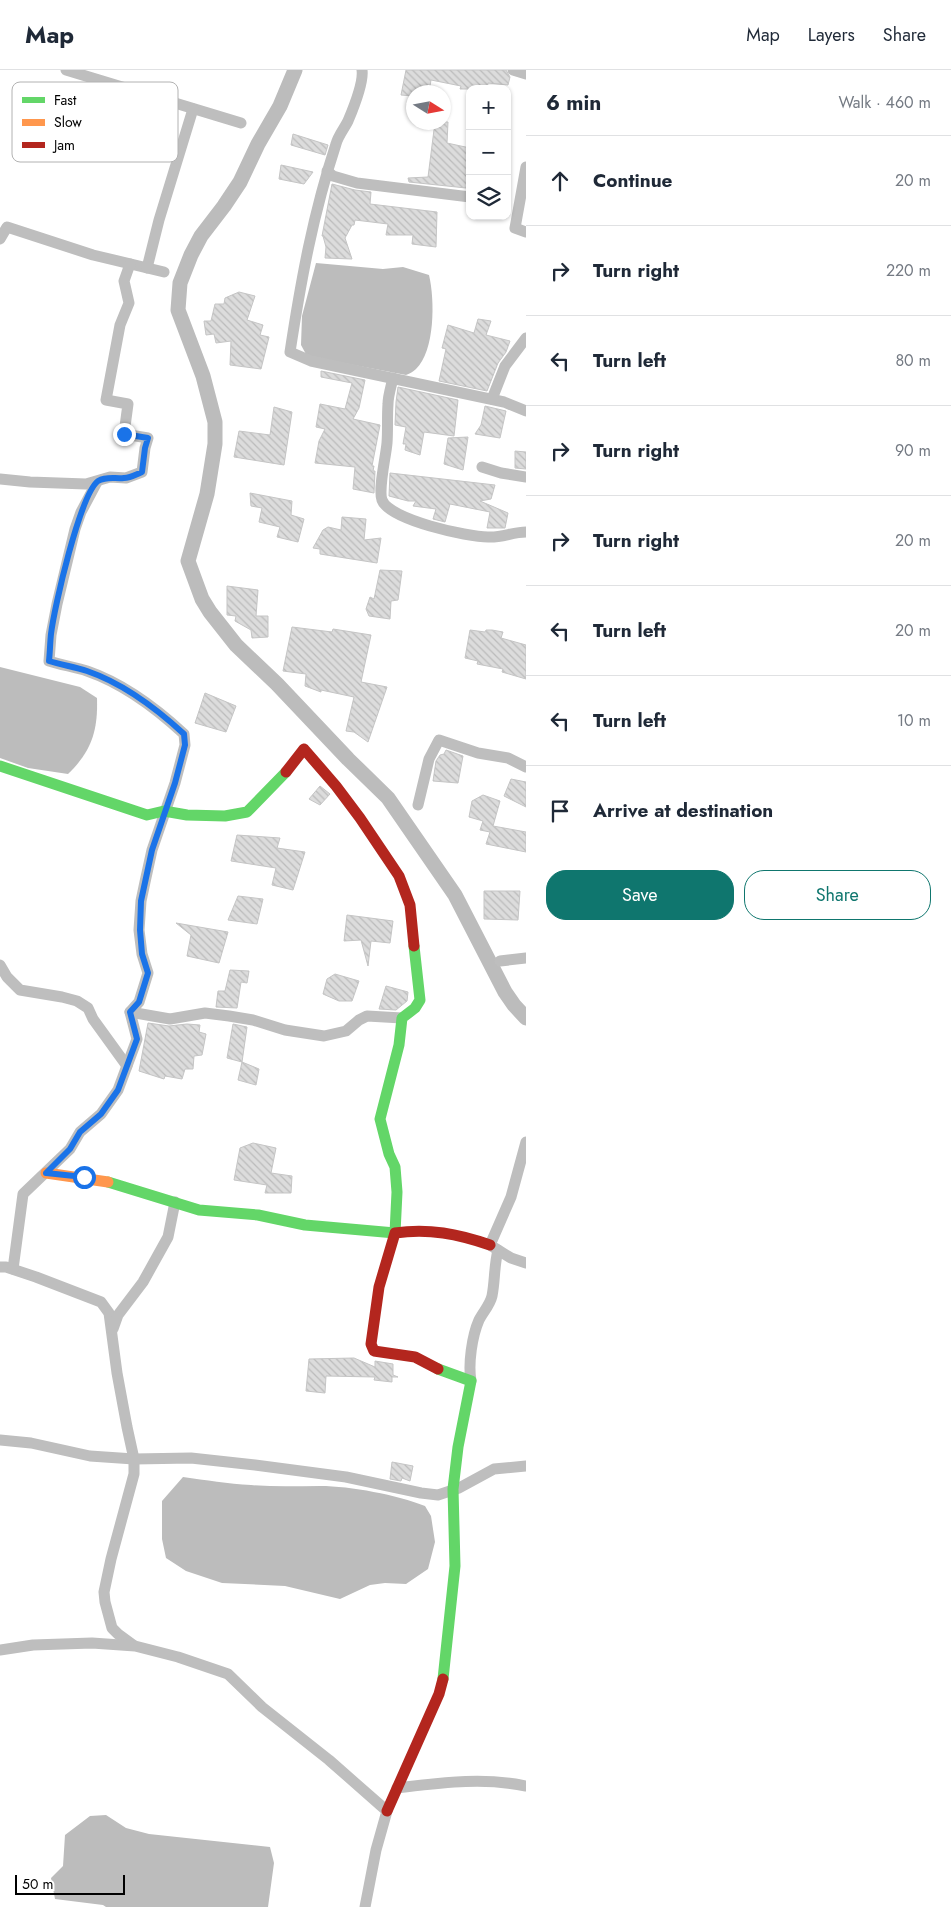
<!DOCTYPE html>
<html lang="en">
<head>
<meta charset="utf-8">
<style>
  :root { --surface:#fff; --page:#f2f2f3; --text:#1f2937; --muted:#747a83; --line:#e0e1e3; --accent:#0f766e }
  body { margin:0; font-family:Jost,sans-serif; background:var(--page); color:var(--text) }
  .controls { position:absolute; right:15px; top:15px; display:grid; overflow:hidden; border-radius:10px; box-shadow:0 1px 4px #0004 }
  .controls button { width:45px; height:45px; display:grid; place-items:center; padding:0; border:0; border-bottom:1px solid var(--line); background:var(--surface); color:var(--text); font:25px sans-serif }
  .compass { position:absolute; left:406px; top:15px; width:45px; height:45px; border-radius:50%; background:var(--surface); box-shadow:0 1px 4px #0004; rotate:101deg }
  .scale { position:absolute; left:15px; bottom:12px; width:110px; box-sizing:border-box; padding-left:5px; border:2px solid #000; border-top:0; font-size:14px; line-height:18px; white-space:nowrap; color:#000; -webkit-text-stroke:4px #fff; paint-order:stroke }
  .stop { position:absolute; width:15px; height:15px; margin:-11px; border:4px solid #1a73e8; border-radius:50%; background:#fff }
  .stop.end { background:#1a73e8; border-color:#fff; box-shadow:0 1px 5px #0008 }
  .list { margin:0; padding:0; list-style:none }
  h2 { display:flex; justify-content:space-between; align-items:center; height:65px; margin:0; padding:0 20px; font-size:21px }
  h2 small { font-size:16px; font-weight:400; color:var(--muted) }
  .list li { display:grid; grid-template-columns:32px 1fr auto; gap:15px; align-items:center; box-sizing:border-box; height:90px; padding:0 20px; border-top:1px solid var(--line) }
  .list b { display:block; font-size:19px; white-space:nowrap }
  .list em { font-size:16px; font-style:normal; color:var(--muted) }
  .actions { display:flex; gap:10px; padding:15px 20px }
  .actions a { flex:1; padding:11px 0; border:1px solid var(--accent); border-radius:20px; text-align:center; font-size:18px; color:var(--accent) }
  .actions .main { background:var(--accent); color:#fff }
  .icon { flex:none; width:28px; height:28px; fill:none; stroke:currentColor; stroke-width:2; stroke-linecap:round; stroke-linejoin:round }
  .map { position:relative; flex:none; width:526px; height:1837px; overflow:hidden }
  header { display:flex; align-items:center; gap:30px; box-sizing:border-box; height:70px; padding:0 25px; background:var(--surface); border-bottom:1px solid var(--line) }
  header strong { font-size:24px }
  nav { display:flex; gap:28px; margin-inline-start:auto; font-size:18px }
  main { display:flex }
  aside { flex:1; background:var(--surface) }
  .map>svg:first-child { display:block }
  .water { fill:#bcbcbc }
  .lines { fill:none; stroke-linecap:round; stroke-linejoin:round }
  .canal { stroke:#bcbcbc; stroke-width:15 }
  .building { fill:url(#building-back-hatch); stroke:#c5c5c5 }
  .street { stroke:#bebebe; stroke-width:11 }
  .fast { stroke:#63d668; stroke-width:11 }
  .slow { stroke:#ff974d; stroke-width:11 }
  .jam { stroke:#b3261e; stroke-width:11 }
  .route { stroke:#1a73e8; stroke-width:6 }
  .key { fill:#fff; stroke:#b2b2b2; stroke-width:1 }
  .key-label { font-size:14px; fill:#000 }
</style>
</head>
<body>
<header>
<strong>Map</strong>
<nav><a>Map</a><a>Layers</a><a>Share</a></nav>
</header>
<main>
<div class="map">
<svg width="526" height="1837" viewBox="0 0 526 1837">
  <defs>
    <pattern id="building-back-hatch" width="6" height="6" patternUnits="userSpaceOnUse" patternTransform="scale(1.25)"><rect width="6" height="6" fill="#dcdcdc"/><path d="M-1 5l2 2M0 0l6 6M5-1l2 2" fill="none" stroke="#bbb"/></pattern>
  </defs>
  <rect width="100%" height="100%" fill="#fff"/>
  <g class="water">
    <path d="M316,193L383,199L403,197L429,205C435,230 435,281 416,299C413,302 409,304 406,305L307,286L301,275L302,246Z"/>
    <path d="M0,597L80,617L97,628C98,660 92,681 68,704L28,698L0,688Z"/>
    <path d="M183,1407C206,1410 228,1414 251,1415C274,1417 297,1416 320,1416C351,1416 397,1425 425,1436L431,1446L435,1472L428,1499L406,1514L385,1513L370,1515L340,1529L285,1516L222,1513L186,1501L166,1488L162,1469V1431Z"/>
    <path d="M106,1745L126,1758L149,1764L270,1777L274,1793L268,1837H106L103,1835L55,1829L51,1808L63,1796L65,1765L90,1746Z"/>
  </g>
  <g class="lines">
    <path class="canal" d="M295,0L280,36L258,74L240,112L224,136L201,166L191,185L180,213L178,240L203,306L215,352V374L207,424L188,491L202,529L210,542L236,575L277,614L348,689L388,728L455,825L505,922L514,935L526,948"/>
  </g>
  <g class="building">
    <path d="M406,0H506L510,7L508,15L488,13L487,19H460L461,16L431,10L429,22H414L413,26L401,25Z"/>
    <path d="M435,52H448L447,73L470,78V98L466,118L409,112L408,108L428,107Z"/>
    <path d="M293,64L328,75L325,85L291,75Z"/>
    <path d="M281,95L313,102L304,114L279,109Z"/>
    <path d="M332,114L355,120L371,122L370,134L437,142L436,177L412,174L413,165H386L388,154L355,150L354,155H352L345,168L352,189L325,188L326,177L323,166H322Z"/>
    <path d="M239,222L255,226L247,250L263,255L260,265L269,267L261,299L230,295L231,271L216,273L214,264L206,265L204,251H211L215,234H224L225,228Z"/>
    <path d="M478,249L491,251L486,265L510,271L506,282L498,293L487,321L439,311L446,279L442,278L448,255L474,263Z"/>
    <path d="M321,301L365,310L359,338L353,349L380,355L372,396H374L373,401H375L374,423L353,419L355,397L315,393L319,371L325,359L316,357L320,334L345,339L352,313L321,307Z"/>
    <path d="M398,317L458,330L454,366L424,362L420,385L405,380L406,374H403L406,357L395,355L396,332Z"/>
    <path d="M485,336L506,341L500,368L475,364L481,355Z"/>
    <path d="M274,337L292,342L284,395L234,387L239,361L270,365Z"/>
    <path d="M468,367L463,400L444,394L448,368Z"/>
    <path d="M515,381L526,382V399L515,398Z"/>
    <path d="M390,403L495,415L491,429L480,431L508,443L505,458H487L490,442L450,434L445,452L433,449L436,439L413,436L416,431H408L389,426Z"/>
    <path d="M250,423L292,431L291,445L304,449L298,472L277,467L280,457L259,452L262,438L251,436Z"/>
    <path d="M342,447L366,449L364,470L381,468L377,493L320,484V479L313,478L323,460L328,457L341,460Z"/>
    <path d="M380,500L402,501L398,530L391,531L390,549L369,546L366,539L370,527L374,529Z"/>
    <path d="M227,516L258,520L256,546H268V567L252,568L251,560L235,551L236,546L227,545Z"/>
    <path d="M292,557L332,562L333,559L371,565L361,612L387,617L368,672L354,662L346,661L354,627L321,620V622L305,616L306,604L283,601Z"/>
    <path d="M470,560L485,562L486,560H492L503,562L501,568L526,575V609L502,602L503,599L477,594L478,591L465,588Z"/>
    <path d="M205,623L236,636L226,662L195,653Z"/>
    <path d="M446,680L463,686L458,713L433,711L436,691L440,685L444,684Z"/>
    <path d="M511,709L526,712V737L504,726Z"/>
    <path d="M320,716L330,724L320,735L309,729Z"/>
    <path d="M483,725L500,731L493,756L526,762V782L486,774L490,762L480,760L483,751L469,747L472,731Z"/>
    <path d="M237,765L280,768L277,778L305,782L293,820L272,815L276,798L231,791Z"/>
    <path d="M484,821H520L518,850L484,849Z"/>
    <path d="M238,826L263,829L257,854L228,850Z"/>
    <path d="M347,845L393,851L390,873L371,871L368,896L361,870L344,871Z"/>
    <path d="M176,853L228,862L219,893L187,886L191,865Z"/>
    <path d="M230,900L249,901L247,913L241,912L237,938L216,937L218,921H225Z"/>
    <path d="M335,904L359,911L352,931H339L323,924L327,909Z"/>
    <path d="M386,916L408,922L407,931L396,940L379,939Z"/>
    <path d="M148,953L169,956L187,954L200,955L199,962L206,964L202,985L194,986L193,999H185L182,1009L165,1006L164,1009L139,1001Z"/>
    <path d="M233,954L247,957L242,992L227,988Z"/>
    <path d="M242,992L259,999L256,1015L238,1010Z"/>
    <path d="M253,1073L276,1078L271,1103L292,1106L291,1123H265L267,1115L234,1110L240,1078Z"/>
    <path d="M354,1288L375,1297V1291L393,1294V1305L398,1307H392V1312L374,1310L375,1307L326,1306L325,1323L306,1321L309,1289Z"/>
    <path d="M392,1392L413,1396L410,1411L402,1408L401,1411L390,1409Z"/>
  </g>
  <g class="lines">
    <g class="street">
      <path d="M66,0L241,53"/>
      <path d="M362,0C364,13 353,39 348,51C344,59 338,66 336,74C313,144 301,210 290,282L311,291L504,332L526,341"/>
      <path d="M513,0L526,4"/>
      <path d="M526,97L515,158L526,162"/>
      <path d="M327,101L333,106L357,113L470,127"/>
      <path d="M0,169L7,157L93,185L164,202"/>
      <path d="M147,198L159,150L193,39"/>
      <path d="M393,308C391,317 388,326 388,334C387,347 388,360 387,373C386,386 378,419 382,430C389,450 468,467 488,467C501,468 513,462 526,462"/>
      <path d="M492,329L505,296L526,268"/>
      <path d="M482,397L501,403L526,407"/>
      <path d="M0,409L30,412L86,414L110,407L126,408L142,402L145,378L148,368L124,364L128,334L106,330L120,255L129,233L124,211L130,194"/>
      <path d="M418,735L429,689L439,670L478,683L508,688L526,697"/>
      <path d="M500,891L526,888"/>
      <path d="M0,895L7,907L20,920L62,927L77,931L88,938L93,949L127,996"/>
      <path d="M130,942L170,949L205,943L229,946L253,950L285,960L324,966L346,961L359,950L367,946L402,948"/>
      <path d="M526,1072L511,1127L490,1175L511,1188L526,1193"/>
      <path d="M0,1197H6L36,1207L101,1232L109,1243L117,1303L127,1357L134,1389V1404L111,1489L104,1522L105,1532L112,1558L118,1564L133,1575"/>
      <path d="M13,1199L23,1124L70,1079L80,1062L101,1044L118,1020L137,969L130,942L139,932L148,903L142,884L139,860L141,831L145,812L152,780L175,713L185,675L184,664C157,639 122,613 87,601C75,597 61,595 49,591L51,565L57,534L75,459L81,442L97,412"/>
      <path d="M113,1259L118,1245L143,1212L168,1167L175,1132"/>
      <path d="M471,1311C468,1294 472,1266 479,1250C483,1242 490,1235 492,1226C495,1211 494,1196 498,1180"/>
      <path d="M0,1370L31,1373L90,1386L134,1389L191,1388L255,1395L346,1407L421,1423L438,1425L459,1418L494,1399L526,1396"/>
      <path d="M0,1580L33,1575L92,1573L135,1576L178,1587L228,1604L262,1637L329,1690L387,1741L376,1780L365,1837"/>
      <path d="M397,1718C440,1713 483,1707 526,1716"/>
    </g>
    <g class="fast">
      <path d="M0,696L147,745L164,741L187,745L225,746L247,742L286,702"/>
      <path d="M108,1112L199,1140L258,1145L305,1155L395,1163L397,1122L395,1097L389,1084L380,1049L399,975L402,948L415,938L420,930L414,876"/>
      <path d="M438,1299L471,1311L458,1377L453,1419L455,1496L443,1609"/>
    </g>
    <path class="slow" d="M46,1103L108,1112"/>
    <g class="jam">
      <path d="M286,702L304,679L336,716L360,748L399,806L410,835L414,876"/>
      <path d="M438,1299L415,1287L374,1281L371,1274L379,1217L395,1163C429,1158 458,1164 490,1175"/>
      <path d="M387,1741L439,1624L443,1609"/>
    </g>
  </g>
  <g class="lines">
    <path class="route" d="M84,1107L46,1103L70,1079L80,1062L101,1044L118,1020L137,969L130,942L139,932L148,903L142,884L140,860L141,831L152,780L175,713L185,675L184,664C157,639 122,613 87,601C75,597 62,595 49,591C50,582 50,573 51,564C54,538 80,425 98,411C107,406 115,409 124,408C130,408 137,404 142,402L145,378L148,368L124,364"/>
  </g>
  <rect x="12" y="12" width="166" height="80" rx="8" class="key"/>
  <rect x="22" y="27" width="23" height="6" fill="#63d668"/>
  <rect x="22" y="49" width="23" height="7" fill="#ff974d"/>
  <rect x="22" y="72" width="23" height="6" fill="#b3261e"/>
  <g class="key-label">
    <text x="54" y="35">Fast</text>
    <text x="54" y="57">Slow</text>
    <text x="54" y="80">Jam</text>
  </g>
</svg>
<div class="controls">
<button>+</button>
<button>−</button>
<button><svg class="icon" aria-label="layers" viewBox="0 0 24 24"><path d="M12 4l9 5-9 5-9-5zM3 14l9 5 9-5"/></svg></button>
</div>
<svg class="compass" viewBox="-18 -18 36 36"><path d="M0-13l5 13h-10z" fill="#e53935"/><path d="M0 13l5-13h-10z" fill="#747a83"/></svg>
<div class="scale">50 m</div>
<div class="stop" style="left:84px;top:1107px"></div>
<div class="stop end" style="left:124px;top:364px"></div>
</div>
<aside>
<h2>6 min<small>Walk · 460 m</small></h2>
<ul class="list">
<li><svg class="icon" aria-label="ahead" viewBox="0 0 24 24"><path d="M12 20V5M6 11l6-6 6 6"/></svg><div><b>Continue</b></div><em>20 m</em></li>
<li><svg class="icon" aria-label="right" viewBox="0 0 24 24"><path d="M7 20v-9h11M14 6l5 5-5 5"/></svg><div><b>Turn right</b></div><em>220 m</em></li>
<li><svg class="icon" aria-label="left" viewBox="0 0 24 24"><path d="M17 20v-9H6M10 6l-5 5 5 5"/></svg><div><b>Turn left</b></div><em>80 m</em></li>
<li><svg class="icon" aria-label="right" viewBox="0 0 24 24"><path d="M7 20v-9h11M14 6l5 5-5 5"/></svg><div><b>Turn right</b></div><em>90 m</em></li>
<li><svg class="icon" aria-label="right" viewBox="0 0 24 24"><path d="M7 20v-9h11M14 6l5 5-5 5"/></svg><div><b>Turn right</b></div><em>20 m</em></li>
<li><svg class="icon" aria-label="left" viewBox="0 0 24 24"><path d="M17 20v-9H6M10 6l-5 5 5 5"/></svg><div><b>Turn left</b></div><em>20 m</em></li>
<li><svg class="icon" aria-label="left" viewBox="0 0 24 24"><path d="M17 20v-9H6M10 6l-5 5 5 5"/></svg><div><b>Turn left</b></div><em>10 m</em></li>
<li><svg class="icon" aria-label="arrive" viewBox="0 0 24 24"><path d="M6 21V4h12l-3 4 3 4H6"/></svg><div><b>Arrive at destination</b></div></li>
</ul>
<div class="actions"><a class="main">Save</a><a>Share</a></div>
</aside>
</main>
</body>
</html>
